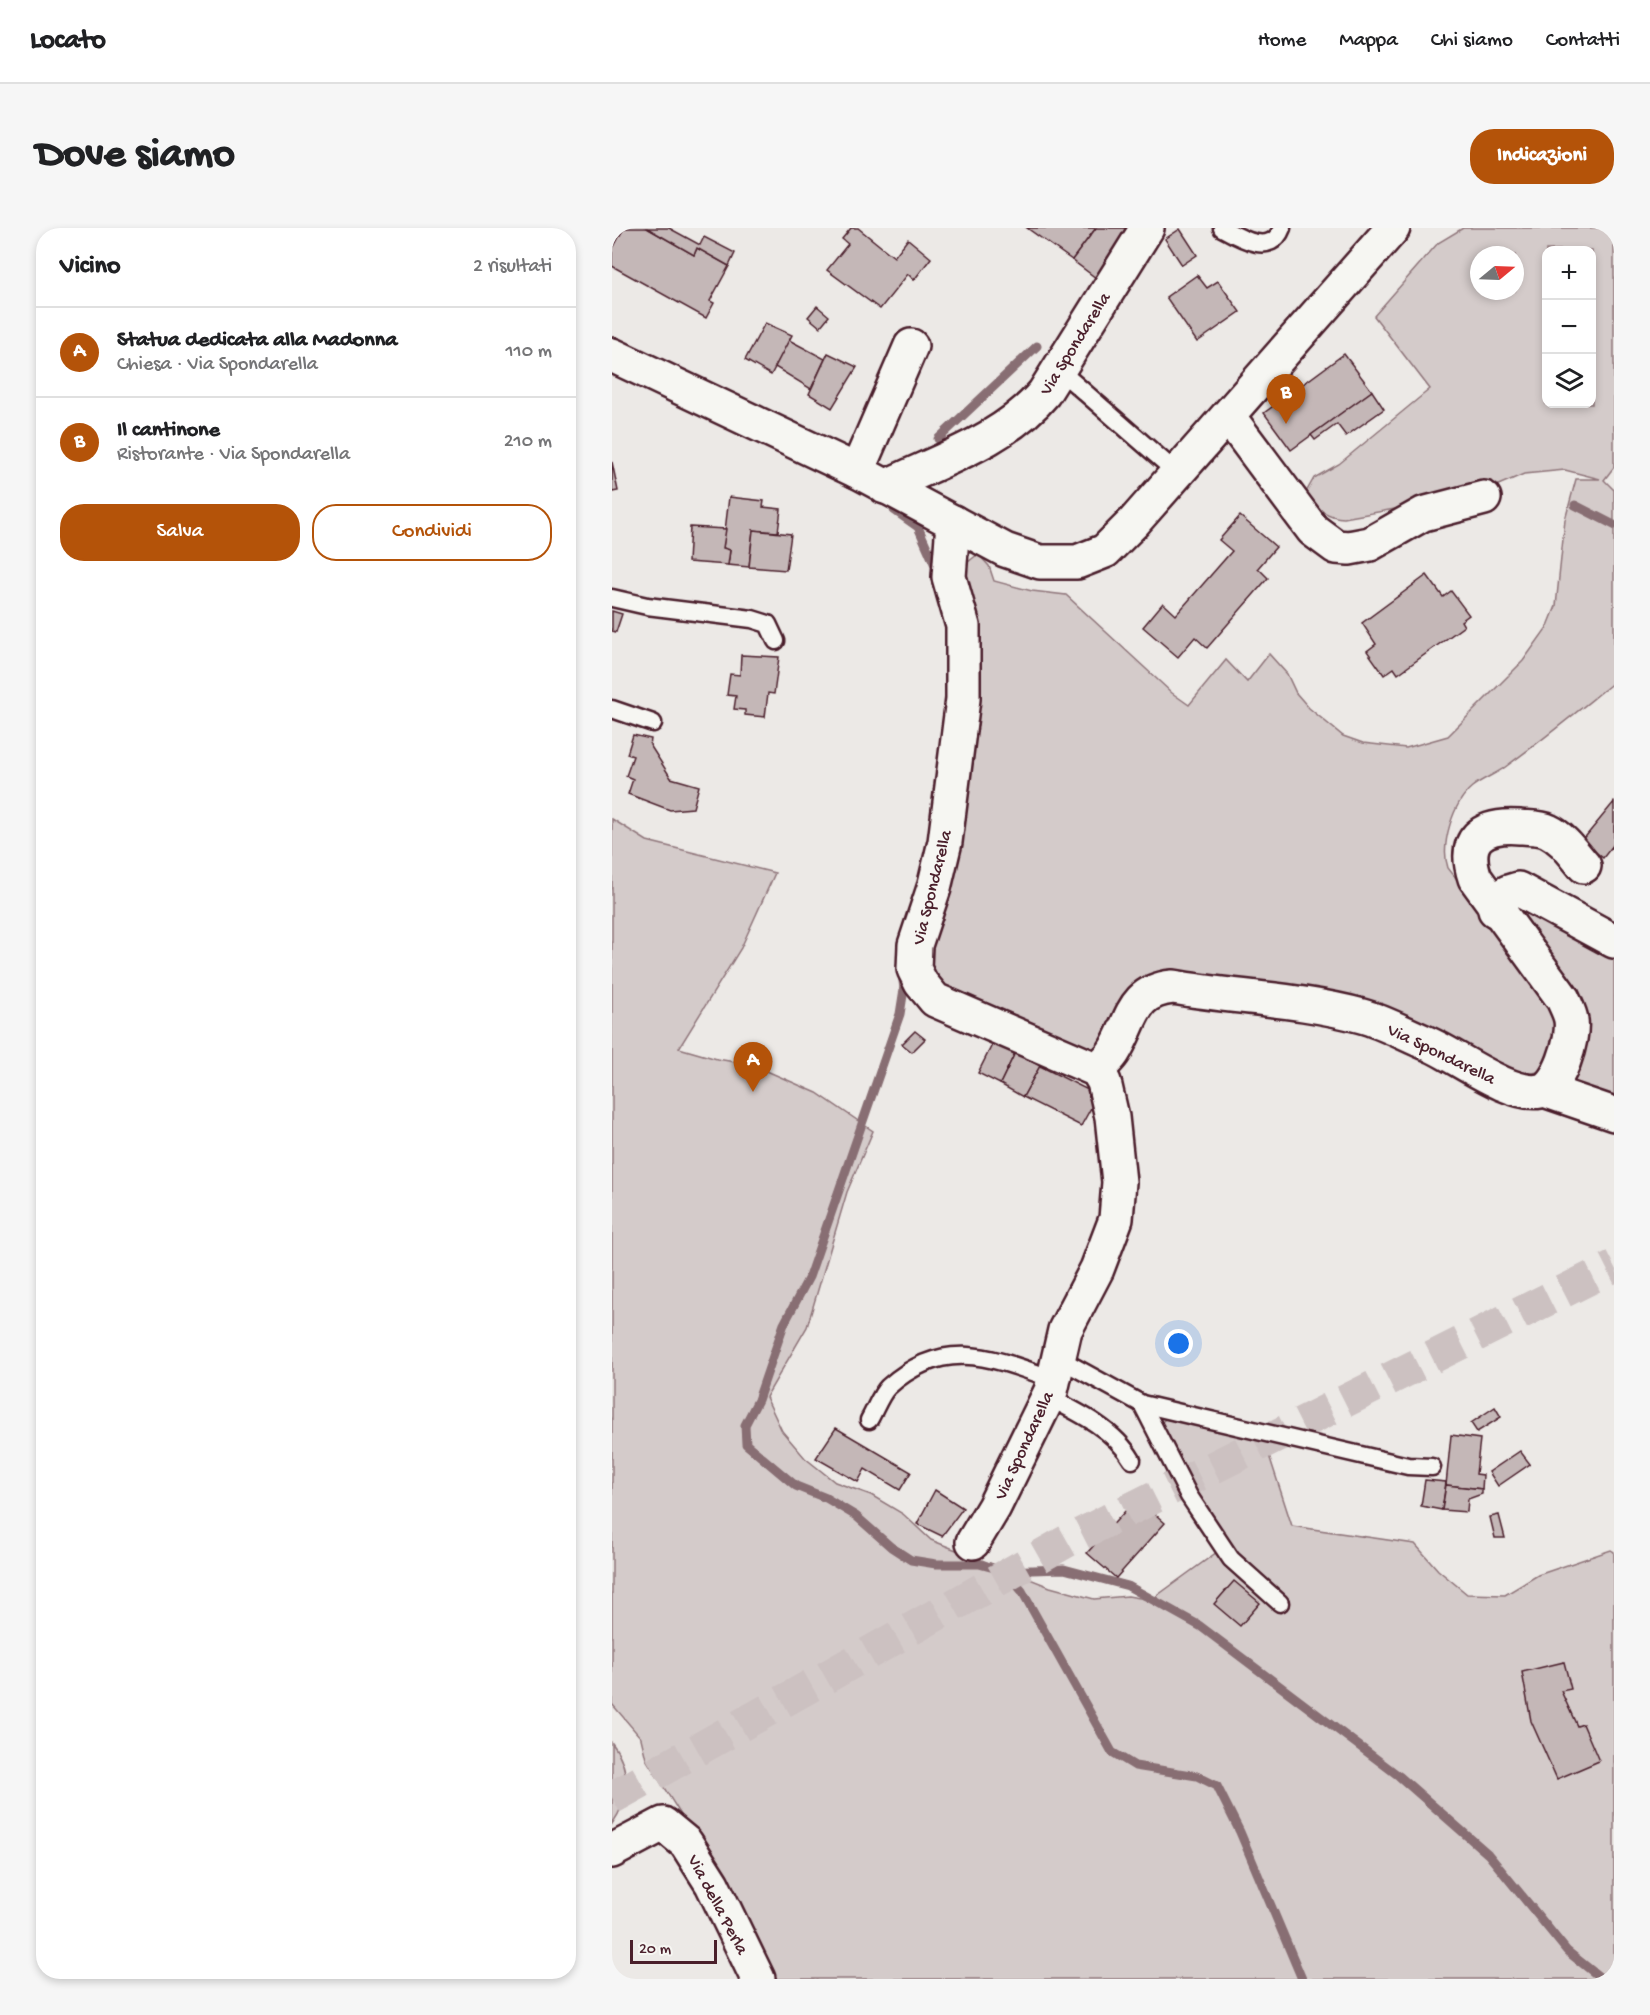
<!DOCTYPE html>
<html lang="it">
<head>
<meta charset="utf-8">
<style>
  :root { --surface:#fff; --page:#f6f6f6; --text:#202124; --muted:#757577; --line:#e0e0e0; --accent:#b45309 }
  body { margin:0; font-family:"Gochi Hand",sans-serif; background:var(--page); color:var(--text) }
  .controls { position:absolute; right:18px; top:18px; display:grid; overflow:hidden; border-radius:12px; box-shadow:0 3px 9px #0003 }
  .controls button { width:54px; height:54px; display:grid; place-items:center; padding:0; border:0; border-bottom:2px solid var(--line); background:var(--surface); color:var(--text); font:30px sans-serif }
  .compass { position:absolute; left:858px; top:18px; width:54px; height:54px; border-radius:50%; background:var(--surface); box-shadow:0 3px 9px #0003; rotate:71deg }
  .scale { position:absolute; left:18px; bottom:15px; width:87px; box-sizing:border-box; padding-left:6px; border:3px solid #4a1f2b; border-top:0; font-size:16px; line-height:21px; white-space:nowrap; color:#4a1f2b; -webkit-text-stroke:4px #f6f6f2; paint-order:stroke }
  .you { position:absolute; left:567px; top:1116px; width:21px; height:21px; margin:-15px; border:4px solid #fff; border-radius:50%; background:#1a73e8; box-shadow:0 0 0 9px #1a73e833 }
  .badge { display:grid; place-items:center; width:39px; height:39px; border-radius:50%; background:var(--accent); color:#fff; font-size:20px; font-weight:700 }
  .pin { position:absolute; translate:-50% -50px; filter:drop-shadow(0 2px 3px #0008) }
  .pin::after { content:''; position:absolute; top:32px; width:21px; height:18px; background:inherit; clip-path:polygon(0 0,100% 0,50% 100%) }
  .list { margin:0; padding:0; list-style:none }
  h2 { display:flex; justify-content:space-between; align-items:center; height:78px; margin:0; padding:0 24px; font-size:26px }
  h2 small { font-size:20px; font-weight:400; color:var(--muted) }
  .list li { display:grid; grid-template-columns:39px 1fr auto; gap:18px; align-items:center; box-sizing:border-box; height:90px; padding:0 24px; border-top:2px solid var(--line) }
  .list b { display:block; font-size:22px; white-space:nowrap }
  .list p { margin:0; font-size:20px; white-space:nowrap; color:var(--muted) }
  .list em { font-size:20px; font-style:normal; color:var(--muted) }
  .actions { display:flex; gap:12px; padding:18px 24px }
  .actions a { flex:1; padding:14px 0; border:2px solid var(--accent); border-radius:24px; text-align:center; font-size:21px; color:var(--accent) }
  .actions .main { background:var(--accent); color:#fff }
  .icon { flex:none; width:33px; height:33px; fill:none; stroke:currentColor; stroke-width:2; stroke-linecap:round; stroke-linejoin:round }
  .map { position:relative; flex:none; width:1002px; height:1751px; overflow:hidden; border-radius:24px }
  header { display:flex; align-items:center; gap:36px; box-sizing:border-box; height:84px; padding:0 30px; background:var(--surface); border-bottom:2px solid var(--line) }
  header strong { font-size:28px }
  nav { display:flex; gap:33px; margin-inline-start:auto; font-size:21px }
  .intro { display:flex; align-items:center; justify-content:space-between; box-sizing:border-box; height:144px; padding:0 36px }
  h1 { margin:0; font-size:42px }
  .button { padding:15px 27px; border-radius:24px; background:var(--accent); color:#fff; font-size:21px; font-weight:700 }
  main { display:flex; gap:36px; padding:0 36px }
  aside { flex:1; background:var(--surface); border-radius:24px; box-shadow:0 3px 9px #0003 }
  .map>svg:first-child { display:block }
  .green { fill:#d4cbca; stroke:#8f757a; stroke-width:1.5; fill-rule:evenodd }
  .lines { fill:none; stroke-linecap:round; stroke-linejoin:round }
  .stream { stroke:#886e73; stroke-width:9 }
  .building { fill:#c4b7b7; stroke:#4a1f2b; stroke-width:1.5 }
  .secondary-tunnel { stroke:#ccc1c1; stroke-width:33; stroke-dasharray:33 16; stroke-linecap:butt }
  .service-casing { stroke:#4a1f2b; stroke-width:21 }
  .minor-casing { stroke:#4a1f2b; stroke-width:38 }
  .service { stroke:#f6f6f2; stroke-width:16 }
  .minor { stroke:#f6f6f2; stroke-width:33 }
  .labels { text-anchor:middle; stroke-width:6; stroke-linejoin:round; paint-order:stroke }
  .street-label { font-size:18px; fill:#4a1f2b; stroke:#f6f6f2 }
</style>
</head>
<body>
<header>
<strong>Locato</strong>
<nav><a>Home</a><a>Mappa</a><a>Chi siamo</a><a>Contatti</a></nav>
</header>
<div class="intro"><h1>Dove siamo</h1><a class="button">Indicazioni</a></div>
<main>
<aside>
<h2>Vicino<small>2 risultati</small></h2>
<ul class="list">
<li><span class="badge">A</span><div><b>Statua dedicata alla Madonna</b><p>Chiesa · Via Spondarella</p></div><em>110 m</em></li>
<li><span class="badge">B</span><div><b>Il cantinone</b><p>Ristorante · Via Spondarella</p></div><em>210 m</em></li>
</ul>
<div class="actions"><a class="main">Salva</a><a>Condividi</a></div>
</aside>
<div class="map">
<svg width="1002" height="1751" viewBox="0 0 1002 1751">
  <rect width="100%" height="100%" fill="#ece9e6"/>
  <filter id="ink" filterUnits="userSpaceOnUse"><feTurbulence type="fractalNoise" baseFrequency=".0167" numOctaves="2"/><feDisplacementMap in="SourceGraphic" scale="12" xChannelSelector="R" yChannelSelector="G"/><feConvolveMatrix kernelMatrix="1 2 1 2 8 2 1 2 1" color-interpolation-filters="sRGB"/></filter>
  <g filter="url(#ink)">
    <g class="green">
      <path d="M851,0H1002V239L992,252L1002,262V454C967,482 932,511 896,537C885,546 871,550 860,559C841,575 828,617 836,640L944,779L948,809L930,843L898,850L839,816L569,752L493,817L474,824L321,755L313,715L350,339L366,326L377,338L382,353L420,363L454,367L560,465L577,477L614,432L635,454L657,426L675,446L684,465L697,480L731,508L751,515L794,520L836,508L911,433L936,398L944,378L953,292L964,251H988L953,242L912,246L884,258L828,273L732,290C717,290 701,279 693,266L702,250L727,236L818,161L762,88L826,15ZM934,22H980V176H934ZM867,27H903V63H867Z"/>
      <path d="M0,591L35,613L163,645L129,720L67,820L105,831L141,837L205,865L261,903L235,964L195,1099L154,1169L170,1203L193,1230L223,1254L259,1267L291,1286L319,1312L438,1359L482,1371L516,1368L539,1372L616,1316L547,1197L553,1191L657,1214L655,1221L680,1298L803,1316L826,1342L855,1366L893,1367L926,1347L999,1322L1002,1324V1751H154L81,1606L34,1531L29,1510L0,1476Z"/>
      <path d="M913,678L1002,724V877L963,864L957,851L960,838L899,681Z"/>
      <path d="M0,1515C19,1540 18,1571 0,1596Z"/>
    </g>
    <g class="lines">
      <g class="stream">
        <path d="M326,211L425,118"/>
        <path d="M963,277L1002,297"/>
        <path d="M282,282L306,299L326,344"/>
        <path d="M290,745L292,761L288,786L197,1049L172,1096L146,1172L133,1197L134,1216L184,1258L214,1270L244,1288L279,1319L299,1332L324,1336H367L393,1343L452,1341L516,1358L588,1398L787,1548L876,1626L955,1723L990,1751"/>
        <path d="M393,1343L410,1363L500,1524L523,1538L585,1548L605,1558L628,1604L690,1751"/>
      </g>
    </g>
    <g class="building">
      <path d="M12,0H35L82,27L85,20L117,38L98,73L102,75L94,90L0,38V22Z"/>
      <path d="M35,0H57L88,17L92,9L123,25L117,38L85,20L82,27Z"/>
      <path d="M239,0H246L282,29L296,11L319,30L302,52L296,46L268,81L215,42L236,16L230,11Z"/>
      <path d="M415,0H484L460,32Z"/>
      <path d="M484,0H522L484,50L460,32Z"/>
      <path d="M568,1L585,27L570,37L553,11Z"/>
      <path d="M585,47L595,60L606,53L628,84L585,114L554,69Z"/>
      <path d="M205,78L217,88L208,99L196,89Z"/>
      <path d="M153,95L180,107L159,147L133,132Z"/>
      <path d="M177,112L213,131L199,161L163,139Z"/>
      <path d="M216,125L245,139L220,180L197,166Z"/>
      <path d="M732,126L760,163L679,222L652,185Z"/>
      <path d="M760,163L772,181L734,208L725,196L703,212L699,207Z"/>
      <path d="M0,234L6,263L0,264Z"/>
      <path d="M117,269L152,273L151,279L169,281L166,304L141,302L137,339L116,337L118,322L111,320Z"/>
      <path d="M628,288L664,319L646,340L656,350L595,420L583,409L566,429L531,399L551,375L564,387L620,323L607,312Z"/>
      <path d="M78,299L114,301L111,320L118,322L116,337L76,334Z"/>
      <path d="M141,302L179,306L174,342L137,339Z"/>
      <path d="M815,347L831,369L839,363L857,387L849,393L852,398L786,446L782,440L772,447L755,423L764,416L750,395Z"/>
      <path d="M0,383L10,386L4,404L0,403Z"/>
      <path d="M129,427L167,429L162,466L156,465L153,489L133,487V482L122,481L124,468L115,467L118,446L128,447Z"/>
      <path d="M21,507L39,511L38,517L59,550L87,558L81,580L58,582L16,566L21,551L14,548L21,528L15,526Z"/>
      <path d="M1002,574V616L991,630L970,613Z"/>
      <path d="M303,803L313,811L300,824L290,816Z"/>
      <path d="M381,815L403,825L388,856L366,845Z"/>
      <path d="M403,825L428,838L411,869L388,856Z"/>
      <path d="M428,838L486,867L469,898L411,869Z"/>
      <path d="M883,1179L889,1189L865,1204L859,1195Z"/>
      <path d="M224,1200L299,1244L288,1262L253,1241L246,1254L204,1230Z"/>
      <path d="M839,1207L868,1211L864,1246L871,1247L870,1261L834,1257Z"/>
      <path d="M908,1223L918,1236L886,1258L877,1244Z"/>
      <path d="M813,1252L834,1254L830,1282L809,1278Z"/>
      <path d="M834,1257L870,1261V1266L856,1271L855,1284L830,1282Z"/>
      <path d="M323,1262L351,1280L330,1308L305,1296Z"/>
      <path d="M525,1270L553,1295L504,1350L475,1325Z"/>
      <path d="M887,1287L893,1310H883L878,1289Z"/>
      <path d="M622,1353L648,1375L628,1398L602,1376Z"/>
      <path d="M952,1434L959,1461L949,1463L965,1498L971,1496L987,1533L945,1551L919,1493L910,1444Z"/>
    </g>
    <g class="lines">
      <path class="secondary-tunnel" d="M0,1570L457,1312L1002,1038"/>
      <defs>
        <g id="service">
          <path d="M610,0C628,10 659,29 670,0"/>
          <path d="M446,141L565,245"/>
          <path d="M0,370L35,378L140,391L156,396L164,413"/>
          <path d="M0,481L41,495"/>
          <path d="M446,1130L530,1176L796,1238L820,1239"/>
          <path d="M436,1169C466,1184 503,1202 520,1232"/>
          <path d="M530,1176L577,1268L619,1331L668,1375"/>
          <path d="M257,1192C263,1182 268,1167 276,1159C331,1109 379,1129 441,1151"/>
        </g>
        <g id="minor">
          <path d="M0,127L245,243L393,322L428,334H465L493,323L522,294L781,0"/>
          <path d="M616,188L701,302L724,319L737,320L758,316L811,286L872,270"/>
          <path d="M245,243L299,118"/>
          <path d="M273,259C326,233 393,212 432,165L535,0"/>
          <path d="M341,294L337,349L351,398V471L333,614L322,660L303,717L302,741L309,755L323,772L485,842L492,854L500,889L507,954L504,991L485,1041L453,1102L439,1163L382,1279L361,1314"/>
          <path d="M883,682L896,664L906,661L1002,713"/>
          <path d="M485,842C490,837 497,831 501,825C521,794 518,763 561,759C624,770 688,771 750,788C772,794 795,807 817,816C845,828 898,869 928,863C947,860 962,810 959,792C958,785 954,778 951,771L863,650C850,611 869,596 908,599C916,600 928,599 936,603C951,610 961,625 972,638"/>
          <path d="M932,862L1002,886"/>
          <path d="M0,1623L51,1596L74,1615L100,1656L146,1751"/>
        </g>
      </defs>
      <use href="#service" class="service-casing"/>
      <use href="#minor" class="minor-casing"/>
      <use href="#service" class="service"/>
      <use href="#minor" class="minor"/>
    </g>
  </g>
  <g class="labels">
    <g class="street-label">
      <text transform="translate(462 115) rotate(-58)" y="6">Via Spondarella</text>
      <text transform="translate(319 659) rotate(-76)" y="6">Via Spondarella</text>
      <text transform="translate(830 825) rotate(26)" y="6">Via Spondarella</text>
      <text transform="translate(411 1217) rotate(-65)" y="6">Via Spondarella</text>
      <text transform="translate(107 1676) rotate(62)" y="6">Via della Perla</text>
    </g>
  </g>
</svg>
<div class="controls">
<button>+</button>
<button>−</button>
<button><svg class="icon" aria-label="layers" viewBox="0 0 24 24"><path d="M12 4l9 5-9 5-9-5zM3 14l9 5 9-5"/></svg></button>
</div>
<svg class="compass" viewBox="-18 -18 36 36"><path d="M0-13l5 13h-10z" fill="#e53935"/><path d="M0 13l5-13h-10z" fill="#757577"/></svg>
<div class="scale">20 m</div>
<div class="you"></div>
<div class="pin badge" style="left:141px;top:864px">A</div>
<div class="pin badge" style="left:674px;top:196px">B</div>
</div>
</main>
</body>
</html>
